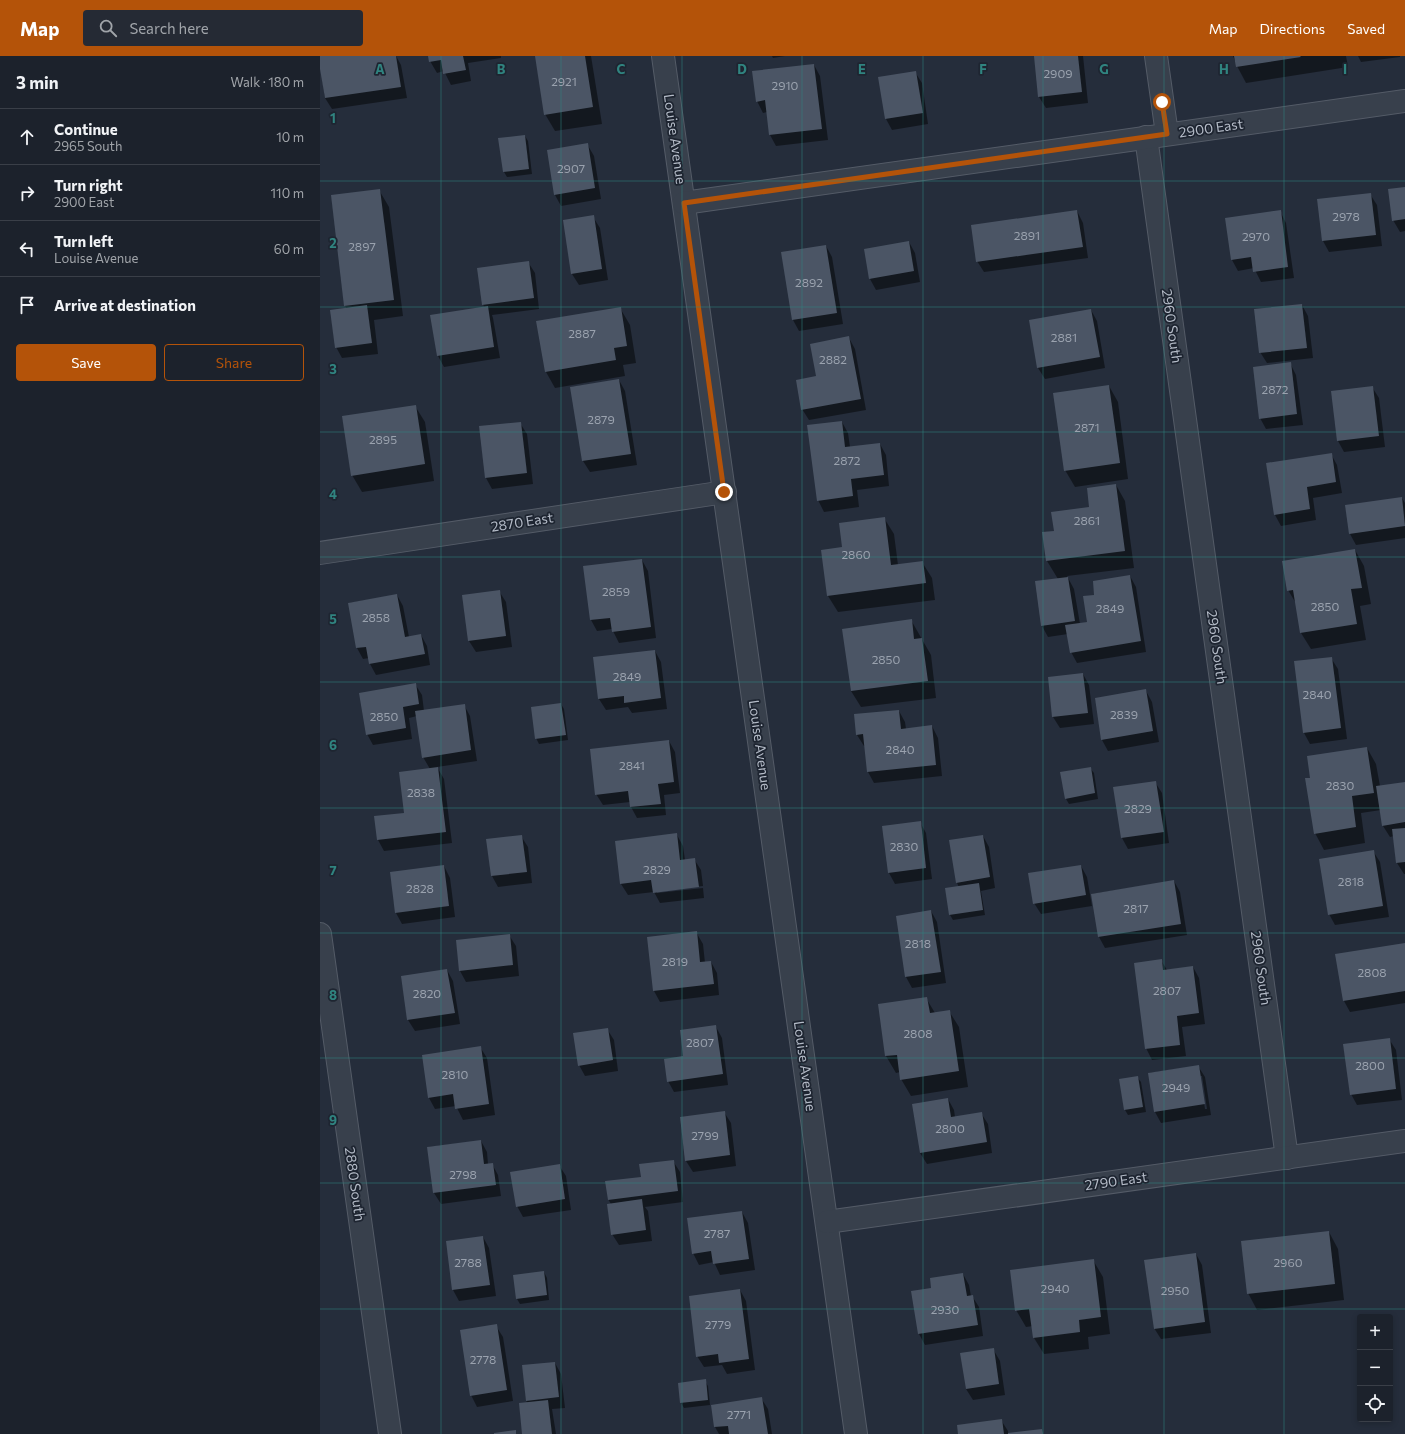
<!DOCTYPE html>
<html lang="en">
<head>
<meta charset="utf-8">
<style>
  :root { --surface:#1c222c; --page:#252a34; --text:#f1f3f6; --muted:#a0a4a9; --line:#3a3f48; --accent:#b45309 }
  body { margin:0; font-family:Commissioner,sans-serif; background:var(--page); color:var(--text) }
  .controls { position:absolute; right:12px; bottom:12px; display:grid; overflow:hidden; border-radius:4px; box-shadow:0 2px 6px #0003 }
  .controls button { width:36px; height:36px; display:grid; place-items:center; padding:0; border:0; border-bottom:1px solid var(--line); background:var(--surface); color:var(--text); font:20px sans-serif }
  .stop { position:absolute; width:12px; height:12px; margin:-9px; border:3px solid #b45309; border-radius:50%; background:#fff }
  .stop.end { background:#b45309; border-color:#fff; box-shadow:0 1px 4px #0008 }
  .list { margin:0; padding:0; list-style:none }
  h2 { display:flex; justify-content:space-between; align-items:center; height:52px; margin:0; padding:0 16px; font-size:17px }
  h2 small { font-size:13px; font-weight:400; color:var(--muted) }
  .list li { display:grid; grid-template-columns:26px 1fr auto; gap:12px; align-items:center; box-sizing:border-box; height:56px; padding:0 16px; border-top:1px solid var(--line) }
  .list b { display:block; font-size:15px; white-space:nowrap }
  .list p { margin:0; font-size:13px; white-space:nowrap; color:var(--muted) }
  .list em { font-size:13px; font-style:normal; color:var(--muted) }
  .actions { display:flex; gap:8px; padding:12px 16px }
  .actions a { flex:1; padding:9px 0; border:1px solid var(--accent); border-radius:4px; text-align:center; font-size:14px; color:var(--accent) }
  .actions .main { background:var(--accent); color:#fff }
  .icon { flex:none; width:22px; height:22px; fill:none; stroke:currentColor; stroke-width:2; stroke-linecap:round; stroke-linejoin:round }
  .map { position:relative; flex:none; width:1085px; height:1378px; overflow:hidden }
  header { display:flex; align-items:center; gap:24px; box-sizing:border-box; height:56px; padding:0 20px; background:var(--accent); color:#fff }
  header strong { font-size:19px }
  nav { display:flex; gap:22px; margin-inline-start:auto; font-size:14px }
  .search { width:280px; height:36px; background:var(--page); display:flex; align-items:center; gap:10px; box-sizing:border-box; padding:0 14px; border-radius:4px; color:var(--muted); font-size:15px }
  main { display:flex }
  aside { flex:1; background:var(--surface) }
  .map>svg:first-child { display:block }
  .shadow { fill:#0007; fill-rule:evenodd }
  .building { fill:#4b5565 }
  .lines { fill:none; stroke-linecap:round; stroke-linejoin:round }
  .minor-casing { stroke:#545b67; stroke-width:24 }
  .minor { stroke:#38404c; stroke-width:22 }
  .route { stroke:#b45309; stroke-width:5 }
  .grid { fill:none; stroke:#308480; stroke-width:1; stroke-opacity:0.55 }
  .labels { text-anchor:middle; stroke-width:3.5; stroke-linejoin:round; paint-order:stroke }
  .number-label { font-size:12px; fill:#9aa2ae }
  .street-label { font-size:14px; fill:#b4bbc7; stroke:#1e2531 }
  .grid-label { font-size:13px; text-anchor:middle; font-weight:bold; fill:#308480; stroke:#1e2531; stroke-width:3.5; stroke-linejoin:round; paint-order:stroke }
</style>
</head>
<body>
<header>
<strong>Map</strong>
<div class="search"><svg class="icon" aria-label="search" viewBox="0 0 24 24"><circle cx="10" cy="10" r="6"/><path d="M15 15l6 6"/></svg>Search here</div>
<nav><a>Map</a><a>Directions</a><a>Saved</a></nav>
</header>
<main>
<aside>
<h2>3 min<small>Walk · 180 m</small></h2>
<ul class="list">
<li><svg class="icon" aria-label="ahead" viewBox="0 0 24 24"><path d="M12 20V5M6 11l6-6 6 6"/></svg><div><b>Continue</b><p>2965 South</p></div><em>10 m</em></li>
<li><svg class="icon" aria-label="right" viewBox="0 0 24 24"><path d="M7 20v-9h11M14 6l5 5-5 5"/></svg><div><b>Turn right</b><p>2900 East</p></div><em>110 m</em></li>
<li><svg class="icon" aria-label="left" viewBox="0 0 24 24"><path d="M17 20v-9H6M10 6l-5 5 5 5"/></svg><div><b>Turn left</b><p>Louise Avenue</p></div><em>60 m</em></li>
<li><svg class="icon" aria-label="arrive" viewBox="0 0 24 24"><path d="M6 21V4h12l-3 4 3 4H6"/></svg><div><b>Arrive at destination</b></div></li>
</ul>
<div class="actions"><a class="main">Save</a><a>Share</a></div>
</aside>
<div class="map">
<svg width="1085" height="1378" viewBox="0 0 1085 1378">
  <rect width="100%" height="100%" fill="#252d3b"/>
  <g class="shadow">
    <path d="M4,0H76L81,9L87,42L12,53L5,42L0,6V1Z"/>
    <path d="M109,0H181V2L148,7L151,25L131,29L124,15L117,17L110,5Z"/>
    <path d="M216,0H271L282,68L235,75L225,58Z"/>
    <path d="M452,0H465L453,2Z"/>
    <path d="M715,0H763L768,47L726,52L719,41Z"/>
    <path d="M913,0H1026L1028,11L926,27L917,10Z"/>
    <path d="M1038,0H1080V1L1041,6Z"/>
    <path d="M494,9L500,20L508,84L456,90L450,79L447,56L443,57L437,45Z"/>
    <path d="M595,16L602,27L608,68L572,74L566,63Z"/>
    <path d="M205,80L208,85L212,118L187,121L184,116L179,83Z"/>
    <path d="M267,88L274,100L281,143L241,150L235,139Z"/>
    <path d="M1085,132V175L1080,176L1073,164Z"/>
    <path d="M59,134L69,151L83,260L54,264L58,298L22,302L16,291L27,253L25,250Z"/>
    <path d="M1050,138L1057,149L1062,190L1009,196L1003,185Z"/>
    <path d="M757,155L763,167L768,202L664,216L657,205Z"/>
    <path d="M960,155L966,167L974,222L941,226L934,212L918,215L912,204Z"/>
    <path d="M273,161L280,172L288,224L259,229L252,218Z"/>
    <path d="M589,186L595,197L600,226L556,234L550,223Z"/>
    <path d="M506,190L512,201L523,268L479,275L473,264L462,197Z"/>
    <path d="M208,206L215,217L219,253L172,259L173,262L180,302L124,311L118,300L164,251L163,248Z"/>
    <path d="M982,249L988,260L993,302L947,307L940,296Z"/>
    <path d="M300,252L310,269L316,307L303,309L305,320L235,332L226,316Z"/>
    <path d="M771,254L777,265L785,312L725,323L718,312Z"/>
    <path d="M529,282L535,293L546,354L489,364L482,353L497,321Z"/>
    <path d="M970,307L976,319L983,369L946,373L940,362Z"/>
    <path d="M299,324L305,335L317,409L270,416L263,405L251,331Z"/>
    <path d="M789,330L798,346L808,423L755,431L745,414Z"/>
    <path d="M1052,331L1059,342L1065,391L1024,396L1018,385L1012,336Z"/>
    <path d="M95,350L105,366L114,425L42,436L32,419Z"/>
    <path d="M522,366L528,377L530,391L560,388L566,399L569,430L537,434L539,451L504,456L498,444Z"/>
    <path d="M200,367L207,378L213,428L172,433L166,422Z"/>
    <path d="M1011,398L1017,409L1022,437L993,442L996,464L961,470L955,459Z"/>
    <path d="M796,429L805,445L814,512L747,520L754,533L760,568L768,566L776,540L810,520L816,531L826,596L757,607L751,596L748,578L728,581L722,570L738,523L727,505L723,477L735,476L770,452Z"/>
    <path d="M1082,442L1085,447V482L1036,489L1030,478Z"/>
    <path d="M564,462L574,478L578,509L602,506L612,522L615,544L518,556L508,540L523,492Z"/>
    <path d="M1035,494L1044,510L1051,548L1040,550L1046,584L991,593L981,577L977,549L968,534Z"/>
    <path d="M322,504L328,515L336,582L299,587L292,573L277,575L271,564Z"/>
    <path d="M179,535L186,546L192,591L156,596L149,585Z"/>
    <path d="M77,539L83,550L89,581L101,579L107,590L110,609L56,619L50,608L49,602L43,603L37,592L29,547Z"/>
    <path d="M591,564L611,599L616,642L541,651L531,635Z"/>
    <path d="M335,595L341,606L347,653L312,657L308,651L286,654L279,643L274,602Z"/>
    <path d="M1011,602L1018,613L1027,683L990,688L984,677Z"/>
    <path d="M763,618L769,629L774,668L740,672L733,661Z"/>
    <path d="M95,628L102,639L104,655L144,649L150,660L157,705L117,711L124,723L132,787L64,795L58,784L86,758L110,713L103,701L97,660L89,662L92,683L53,689L47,678Z"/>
    <path d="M826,635L832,646L839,686L788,695L782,684Z"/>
    <path d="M241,648L244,653L248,684L219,688L216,682Z"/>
    <path d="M579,655L585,666L586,673L612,670L618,682L622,720L554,727L548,716L545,690H544L537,679Z"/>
    <path d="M349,685L355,696L360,737L344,739L346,759L317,762L311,751L310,746L283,749L276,738Z"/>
    <path d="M1047,692L1056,708L1060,730L1085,727V818H1084L1077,807L1074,780L1070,781L1063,770L1061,754L1041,757L1045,787L1004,794L995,777L992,722Z"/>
    <path d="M770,712L774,717L778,743L749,748L746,743Z"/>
    <path d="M835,726L842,737L849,787L808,793L802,782L794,732Z"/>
    <path d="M600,766L606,777L612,823L575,828L569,817Z"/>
    <path d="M357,779L363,790L365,804L374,803L381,814L383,830L337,835V837L383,832L384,842L340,847L334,836L308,839L301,828L296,786Z"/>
    <path d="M201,780L208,791L212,827L178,831L172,820L167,784Z"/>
    <path d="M663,780L669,791L675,832L661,835L665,859L633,864L630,859L626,833L639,831L637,827Z"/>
    <path d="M1053,795L1060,806L1069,861L1015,869L1009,858Z"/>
    <path d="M124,810L130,822L135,861L82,868L76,857L71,817Z"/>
    <path d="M761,810L767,821L772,850L721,858L714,847Z"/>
    <path d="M854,825L860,836L867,879L785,892L779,881L772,838Z"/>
    <path d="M611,855L617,866L626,927L592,932L586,921Z"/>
    <path d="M376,876L383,888L385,907L391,906L397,917L399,939L340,946L334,935Z"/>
    <path d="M189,879L196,890L199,920L146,926L140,915L137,885Z"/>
    <path d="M1085,890V947L1030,956L1024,945L1016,899Z"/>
    <path d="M841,904L847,914L873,911L879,922L885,968L862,971L866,1000L832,1004L826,992Z"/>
    <path d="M127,914L133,925L140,968L95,975L88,964Z"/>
    <path d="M606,942L615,957L629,955L639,971L648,1031L591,1040L581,1023L580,1016L576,1017L566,1000L559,949Z"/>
    <path d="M396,971L402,982L408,1029L354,1036L348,1025L364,1001Z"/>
    <path d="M287,973L294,984L298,1015L265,1020L259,1009Z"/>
    <path d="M1069,983L1076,994L1082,1044L1037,1049L1031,1038Z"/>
    <path d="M160,991L167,1002L175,1059L143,1064L136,1050L115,1053L109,1042L103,1000Z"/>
    <path d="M878,1010L885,1021L891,1059L841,1067L835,1056L829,1017ZM880,1020H882L887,1053H885Z"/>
    <path d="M817,1021L821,1026L826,1056L808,1059L805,1054L800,1024Z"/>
    <path d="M628,1043L634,1054L635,1061L661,1057L668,1068L672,1097L607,1108L600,1097Z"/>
    <path d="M404,1056L411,1067L416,1110L373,1116L366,1105Z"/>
    <path d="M161,1085L167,1096L168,1108H172L178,1119L181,1140L121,1148L114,1137L108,1091Z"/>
    <path d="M353,1105L360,1116L363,1146L325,1151L328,1155L332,1185L299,1189L292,1178L291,1148L288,1143L322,1122Z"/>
    <path d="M239,1109L246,1120L251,1154L203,1161L197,1150Z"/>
    <path d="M422,1156L428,1167L435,1214L400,1219L394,1206L379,1209L373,1197Z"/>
    <path d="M1009,1176L1018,1193L1024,1244L937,1254L928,1237Z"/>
    <path d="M163,1181L169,1192L176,1240L139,1245L133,1234Z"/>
    <path d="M876,1198L882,1209L891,1277L841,1283L834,1272Z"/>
    <path d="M773,1204L783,1221L790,1278L768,1281L769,1293L724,1298L714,1282L713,1270L706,1271L696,1254Z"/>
    <path d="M224,1216L227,1222L229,1244L200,1248L197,1243Z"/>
    <path d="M643,1218L649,1229L651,1240H652L659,1251L663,1280L605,1289L599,1278L592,1236L612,1233Z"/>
    <path d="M420,1234L426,1245L435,1314L407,1318L402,1309L384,1311L377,1300Z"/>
    <path d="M176,1270L183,1281L193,1345L157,1351L151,1339Z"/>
    <path d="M673,1293L680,1305L685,1339L653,1344L646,1333Z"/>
    <path d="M235,1307L241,1318L245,1352L232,1353L236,1378H203L208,1347L206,1345Z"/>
    <path d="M385,1325L388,1330L390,1349L364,1352L361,1347L359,1328Z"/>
    <path d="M441,1342L448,1353L452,1378H399L395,1371L392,1350Z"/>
    <path d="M681,1364L688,1375V1378H639Z"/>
  </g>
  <g class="building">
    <path d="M0,0H76L81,31L5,42L0,13Z"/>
    <path d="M108,0H143L146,14L123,18L121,4L109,6Z"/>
    <path d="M215,0H265L273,51L224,59Z"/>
    <path d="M714,0H758L762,36L718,41Z"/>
    <path d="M914,0H980L981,1L916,11Z"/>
    <path d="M494,8L502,73L449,79L445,44L436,46L432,15Z"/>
    <path d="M596,15L603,57L565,63L558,21Z"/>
    <path d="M205,79L209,113L183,116L178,82Z"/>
    <path d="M268,87L275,132L234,139L227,94Z"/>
    <path d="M1085,131V163L1072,165L1068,133Z"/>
    <path d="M60,133L74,244L24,250L11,139Z"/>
    <path d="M1051,137L1056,179L1002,185L997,143Z"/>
    <path d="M757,154L763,191L656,206L651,169Z"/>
    <path d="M961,154L968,211L933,216L931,201L911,204L905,162Z"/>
    <path d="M274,159L282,213L251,218L243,164Z"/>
    <path d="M589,185L594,215L549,223L544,193Z"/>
    <path d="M506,189L517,257L472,264L461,196Z"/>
    <path d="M209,205L214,242L162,249L157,212Z"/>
    <path d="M982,248L987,292L939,297L934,253Z"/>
    <path d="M47,249L52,287L15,292L10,254Z"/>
    <path d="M168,250L174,291L117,300L110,259Z"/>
    <path d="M301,251L307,290L294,292L296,304L225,316L216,265Z"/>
    <path d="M771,253L780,301L717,312L709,264Z"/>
    <path d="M529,280L541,343L481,354L476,324L496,320L490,288Z"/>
    <path d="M971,306L977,358L939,363L933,311Z"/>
    <path d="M299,323L311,398L262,405L250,331Z"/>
    <path d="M789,329L800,407L744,415L733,337Z"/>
    <path d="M1053,330L1059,380L1017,385L1011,335Z"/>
    <path d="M96,349L105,408L31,420L22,360Z"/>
    <path d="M522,365L525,391L560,387L564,419L531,423L533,440L497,445L487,369Z"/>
    <path d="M201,366L207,417L165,422L159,370Z"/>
    <path d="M1012,397L1016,426L987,431L990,453L954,459L946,407Z"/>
    <path d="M796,428L805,495L726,505L722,476L734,475L731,456L769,451L767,432Z"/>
    <path d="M1082,441L1085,470L1029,478L1025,449Z"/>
    <path d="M565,461L571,509L603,505L606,527L507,540L501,494L522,491L519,467Z"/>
    <path d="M1035,493L1042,532L1031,533L1037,568L980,577L973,534L967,535L962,505Z"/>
    <path d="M322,503L331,571L292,576L290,562L270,564L263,510Z"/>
    <path d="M810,519L821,585L750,597L745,569L767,566L763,540L774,539L773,525Z"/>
    <path d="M748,521L755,565L721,570L715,525Z"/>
    <path d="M180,534L186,580L148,585L142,539Z"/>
    <path d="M77,538L85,581L101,578L105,598L49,608L46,591L36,592L28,547Z"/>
    <path d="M592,563L594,583L602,582L608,625L531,635L522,573Z"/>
    <path d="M335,594L341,642L304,647V640L278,643L273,601Z"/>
    <path d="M1012,601L1021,672L983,677L974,605Z"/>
    <path d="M763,617L768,657L732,661L728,621Z"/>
    <path d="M96,627L99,648L83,651L86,672L46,679L39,637Z"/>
    <path d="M826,633L833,675L781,684L775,642Z"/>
    <path d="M241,647L246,679L215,683L211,651Z"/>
    <path d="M145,648L151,694L102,702L95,655Z"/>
    <path d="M579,654L581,673L612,669L616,709L547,716L543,678L536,679L534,658Z"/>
    <path d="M349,684L354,726L338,728L341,748L310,751L308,735L275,739L270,693Z"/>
    <path d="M1047,691L1054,737L1032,740L1036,771L994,778L985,722H990L987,700Z"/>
    <path d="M118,711L126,776L57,784L54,760L84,757L79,716Z"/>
    <path d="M771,711L775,737L745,743L740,716Z"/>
    <path d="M836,725L844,776L801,782L793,731Z"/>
    <path d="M1085,726V766L1062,770L1056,730Z"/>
    <path d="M601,765L606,812L568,817L562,770Z"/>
    <path d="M1085,772V806L1076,807L1072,773Z"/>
    <path d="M357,777L360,804L375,802L379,831L333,837L331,824L300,828L295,785Z"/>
    <path d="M202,779L207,816L171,820L166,783Z"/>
    <path d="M663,779L670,821L636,827L629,784Z"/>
    <path d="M1054,794L1063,850L1008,859L999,803Z"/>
    <path d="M124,809L129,850L75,857L70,816Z"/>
    <path d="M761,809L766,839L713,848L708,817Z"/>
    <path d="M854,824L861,868L778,881L771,838Z"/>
    <path d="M659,827L663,854L629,859L625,832Z"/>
    <path d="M611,854L621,916L585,921L576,860Z"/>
    <path d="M377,875L380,906L391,905L394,928L333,935L327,881Z"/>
    <path d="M190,878L193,909L139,915L136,884Z"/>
    <path d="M1085,887V935L1023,945L1015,898Z"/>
    <path d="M842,903L843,914L873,910L879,957L857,960L860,989L825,993L814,907Z"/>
    <path d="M127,913L135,957L87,964L81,920Z"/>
    <path d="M607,941L610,957L630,954L639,1015L580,1024L577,999L565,1000L558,948Z"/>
    <path d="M396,969L403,1018L347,1026L344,1003L363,1000L360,974Z"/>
    <path d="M288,972L293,1004L258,1010L253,977Z"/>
    <path d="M1070,982L1076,1033L1030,1039L1023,988Z"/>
    <path d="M161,990L169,1048L135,1053L133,1038L108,1042L102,999Z"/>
    <path d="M879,1009L885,1048L834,1056L828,1017Z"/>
    <path d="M818,1020L823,1051L804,1054L799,1023Z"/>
    <path d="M628,1042L631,1061L662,1056L667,1086L600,1097L592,1048Z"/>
    <path d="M405,1055L410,1099L365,1105L360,1061Z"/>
    <path d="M161,1084L164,1108L173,1107L176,1129L113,1137L107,1091Z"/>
    <path d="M354,1104L358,1135L288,1144L285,1125L321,1121L319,1108Z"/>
    <path d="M240,1108L245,1143L196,1151L190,1116Z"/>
    <path d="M322,1143L326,1174L291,1179L287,1148Z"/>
    <path d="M422,1155L429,1203L393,1208L391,1195L372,1198L367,1162Z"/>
    <path d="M1009,1175L1015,1228L927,1238L921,1185Z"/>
    <path d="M163,1180L170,1229L132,1234L126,1185Z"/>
    <path d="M876,1197L885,1266L834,1273L824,1204Z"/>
    <path d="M774,1203L781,1261L759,1264L760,1276L713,1282L709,1253L695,1255L690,1214Z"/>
    <path d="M224,1215L227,1239L196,1243L193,1219Z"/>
    <path d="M643,1217L647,1240L653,1239L658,1269L598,1278L591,1235L611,1232L610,1222Z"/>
    <path d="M420,1233L429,1303L399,1307L398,1298L376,1301L369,1240Z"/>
    <path d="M177,1268L187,1334L150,1340L140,1274Z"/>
    <path d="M674,1292L679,1328L646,1333L640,1297Z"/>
    <path d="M235,1306L239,1341L206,1345L202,1309Z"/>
    <path d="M386,1323L388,1344L360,1347L358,1327Z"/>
    <path d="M442,1341L448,1378H409L408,1370L394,1371L391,1349Z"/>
    <path d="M228,1344L232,1378H202L199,1347Z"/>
    <path d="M682,1363L684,1378H638L637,1369Z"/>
    <path d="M722,1373L723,1378H688V1377Z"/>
    <path d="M196,1374V1378H174V1377Z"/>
  </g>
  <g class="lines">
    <defs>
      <g id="minor">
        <path d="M343,0L536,1378"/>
        <path d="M836,0L847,78"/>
        <path d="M826,81L967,1102"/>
        <path d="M364,147L1085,45"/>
        <path d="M0,497L405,436"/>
        <path d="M0,878L70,1378"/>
        <path d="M507,1166L1085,1085"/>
      </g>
    </defs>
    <use href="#minor" class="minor-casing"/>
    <use href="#minor" class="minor"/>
  </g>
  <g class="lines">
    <path class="route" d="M404,436L364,147L847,78L842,46"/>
  </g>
  <path class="grid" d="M121,0V1378M241,0V1378M362,0V1378M482,0V1378M603,0V1378M723,0V1378M844,0V1378M964,0V1378M0,125H1085M0,251H1085M0,376H1085M0,501H1085M0,626H1085M0,752H1085M0,877H1085M0,1002H1085M0,1127H1085M0,1253H1085"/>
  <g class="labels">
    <g class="number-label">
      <text x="738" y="22">2909</text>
      <text x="244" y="30">2921</text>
      <text x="465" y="34">2910</text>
      <text x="251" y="117">2907</text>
      <text x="1026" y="165">2978</text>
      <text x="707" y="184">2891</text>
      <text x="936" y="185">2970</text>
      <text x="42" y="195">2897</text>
      <text x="489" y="231">2892</text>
      <text x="262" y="282">2887</text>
      <text x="744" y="286">2881</text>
      <text x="513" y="308">2882</text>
      <text x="955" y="338">2872</text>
      <text x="281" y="368">2879</text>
      <text x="767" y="376">2871</text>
      <text x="63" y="388">2895</text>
      <text x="527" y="409">2872</text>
      <text x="767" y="469">2861</text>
      <text x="536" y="503">2860</text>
      <text x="296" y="540">2859</text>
      <text x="1005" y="555">2850</text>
      <text x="790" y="557">2849</text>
      <text x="56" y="566">2858</text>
      <text x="566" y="608">2850</text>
      <text x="307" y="625">2849</text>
      <text x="997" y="643">2840</text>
      <text x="804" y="663">2839</text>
      <text x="64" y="665">2850</text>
      <text x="580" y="698">2840</text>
      <text x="312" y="714">2841</text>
      <text x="1020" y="734">2830</text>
      <text x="101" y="741">2838</text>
      <text x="818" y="757">2829</text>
      <text x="584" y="795">2830</text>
      <text x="337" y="818">2829</text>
      <text x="1031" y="830">2818</text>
      <text x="100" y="837">2828</text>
      <text x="816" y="857">2817</text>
      <text x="598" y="892">2818</text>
      <text x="355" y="910">2819</text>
      <text x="1052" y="921">2808</text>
      <text x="847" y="939">2807</text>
      <text x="107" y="942">2820</text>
      <text x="598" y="982">2808</text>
      <text x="380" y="991">2807</text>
      <text x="1050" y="1014">2800</text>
      <text x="135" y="1023">2810</text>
      <text x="856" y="1036">2949</text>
      <text x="630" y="1077">2800</text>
      <text x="385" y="1084">2799</text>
      <text x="143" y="1123">2798</text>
      <text x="397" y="1182">2787</text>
      <text x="148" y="1211">2788</text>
      <text x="968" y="1211">2960</text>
      <text x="735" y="1237">2940</text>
      <text x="855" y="1239">2950</text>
      <text x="625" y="1258">2930</text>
      <text x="398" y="1273">2779</text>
      <text x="163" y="1308">2778</text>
      <text x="419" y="1363">2771</text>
    </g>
    <g class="street-label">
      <text transform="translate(891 72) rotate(-8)" y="5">2900 East</text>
      <text transform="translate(355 83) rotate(82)" y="5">Louise Avenue</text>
      <text transform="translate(852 270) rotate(82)" y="5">2960 South</text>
      <text transform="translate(202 466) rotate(-9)" y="5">2870 East</text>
      <text transform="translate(897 591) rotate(82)" y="5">2960 South</text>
      <text transform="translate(440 689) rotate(82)" y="5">Louise Avenue</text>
      <text transform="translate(941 912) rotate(82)" y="5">2960 South</text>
      <text transform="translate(485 1010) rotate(82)" y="5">Louise Avenue</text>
      <text transform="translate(796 1125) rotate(-8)" y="5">2790 East</text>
      <text transform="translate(35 1128) rotate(82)" y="5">2880 South</text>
    </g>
  </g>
  <g class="grid-label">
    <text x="60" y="18">A</text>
    <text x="181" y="18">B</text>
    <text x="301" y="18">C</text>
    <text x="422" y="18">D</text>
    <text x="542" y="18">E</text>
    <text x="663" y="18">F</text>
    <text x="784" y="18">G</text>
    <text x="904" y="18">H</text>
    <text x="1025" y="18">I</text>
    <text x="13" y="67">1</text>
    <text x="13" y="192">2</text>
    <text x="13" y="318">3</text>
    <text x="13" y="443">4</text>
    <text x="13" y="568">5</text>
    <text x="13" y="694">6</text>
    <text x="13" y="819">7</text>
    <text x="13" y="944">8</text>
    <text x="13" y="1069">9</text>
  </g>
</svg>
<div class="controls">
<button>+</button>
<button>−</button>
<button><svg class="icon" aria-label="locate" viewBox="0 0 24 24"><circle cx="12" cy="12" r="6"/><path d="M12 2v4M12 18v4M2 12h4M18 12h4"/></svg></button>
</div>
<div class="stop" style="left:842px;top:46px"></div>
<div class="stop end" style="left:404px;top:436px"></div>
</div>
</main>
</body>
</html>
